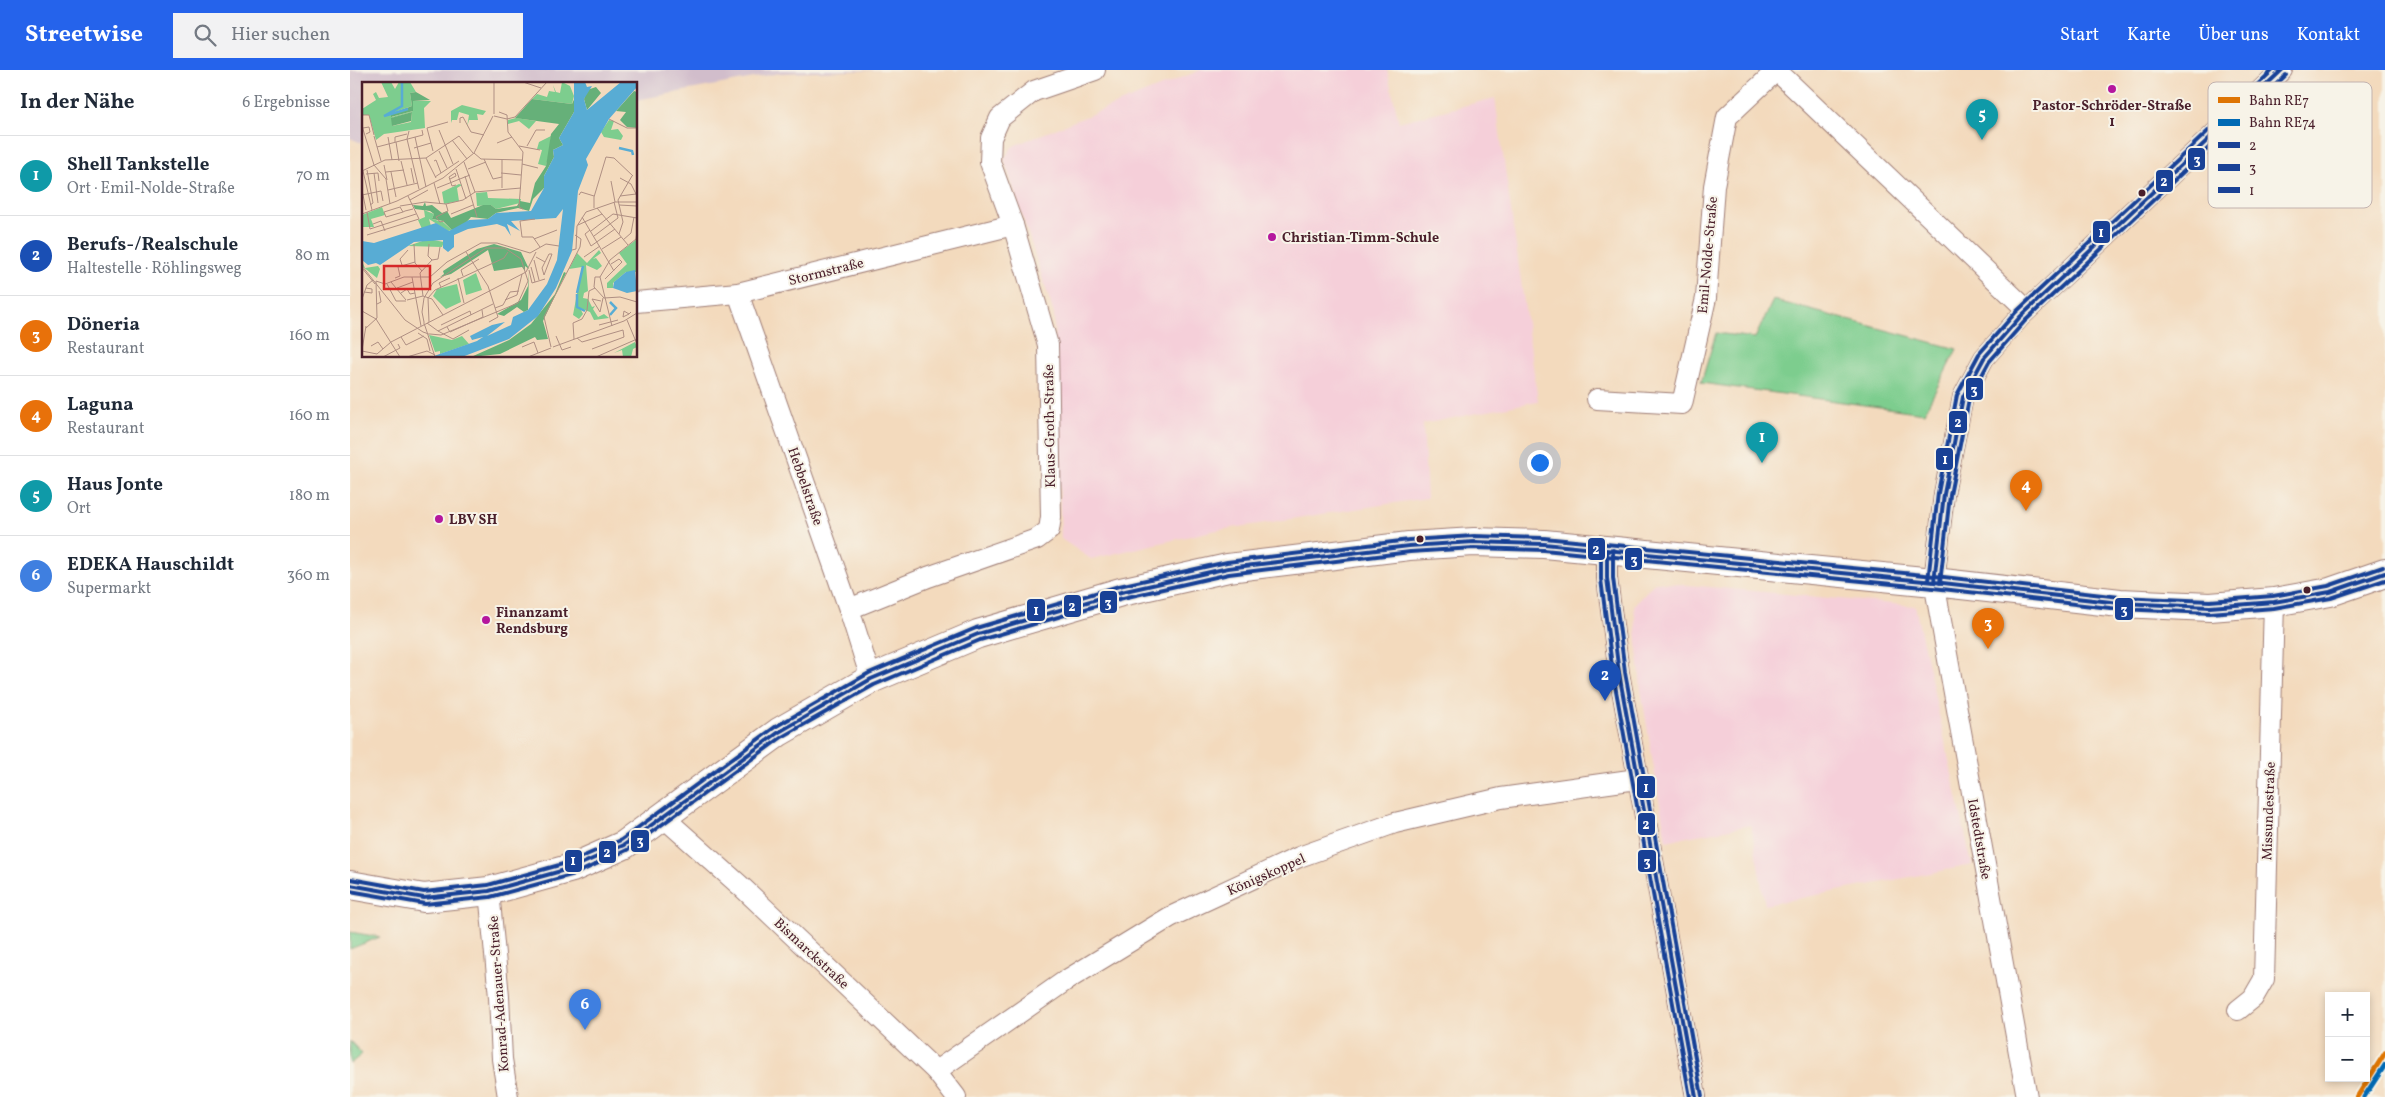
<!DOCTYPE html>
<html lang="de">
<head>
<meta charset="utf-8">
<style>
  :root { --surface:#fff; --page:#f2f2f3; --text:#1f2937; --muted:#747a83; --line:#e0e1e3; --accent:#2563eb }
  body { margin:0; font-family:Vollkorn,serif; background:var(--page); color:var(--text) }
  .controls { position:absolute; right:15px; bottom:15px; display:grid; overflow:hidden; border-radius:0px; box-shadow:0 2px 8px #0003 }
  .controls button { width:45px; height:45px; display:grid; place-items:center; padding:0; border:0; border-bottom:1px solid var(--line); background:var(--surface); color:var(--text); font:25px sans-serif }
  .you { position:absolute; left:1189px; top:392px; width:18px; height:18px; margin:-12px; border:4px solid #fff; border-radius:50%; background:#1a73e8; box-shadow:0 0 0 8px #1a73e833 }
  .badge { display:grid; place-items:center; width:32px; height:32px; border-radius:50%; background:var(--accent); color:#fff; font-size:16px; font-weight:700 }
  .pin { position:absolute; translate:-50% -41px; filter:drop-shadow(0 1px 2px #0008) }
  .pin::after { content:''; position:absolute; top:26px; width:18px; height:15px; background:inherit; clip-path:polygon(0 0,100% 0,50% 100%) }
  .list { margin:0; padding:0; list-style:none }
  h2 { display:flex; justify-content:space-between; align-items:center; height:65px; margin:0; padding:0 20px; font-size:21px }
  h2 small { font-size:16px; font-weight:400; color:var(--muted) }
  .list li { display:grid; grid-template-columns:32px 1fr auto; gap:15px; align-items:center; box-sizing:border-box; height:80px; padding:0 20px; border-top:1px solid var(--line) }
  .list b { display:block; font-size:19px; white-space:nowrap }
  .list p { margin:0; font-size:16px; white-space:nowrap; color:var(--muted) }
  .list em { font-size:16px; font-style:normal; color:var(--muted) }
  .icon { flex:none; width:28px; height:28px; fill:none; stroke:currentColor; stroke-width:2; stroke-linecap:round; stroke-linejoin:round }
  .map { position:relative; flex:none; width:2035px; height:1027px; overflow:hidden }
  header { display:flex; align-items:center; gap:30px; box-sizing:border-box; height:70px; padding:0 25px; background:var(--accent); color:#fff }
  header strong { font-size:24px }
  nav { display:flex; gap:28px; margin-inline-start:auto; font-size:18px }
  .search { width:350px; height:45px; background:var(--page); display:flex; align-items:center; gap:12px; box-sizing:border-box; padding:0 18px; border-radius:0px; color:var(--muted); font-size:19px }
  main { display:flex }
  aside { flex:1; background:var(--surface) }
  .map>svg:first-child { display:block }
  .built { fill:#f5cfd9 }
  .industrial { fill:#d1bdcb }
  .green { fill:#7dcd8e; stroke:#64765c }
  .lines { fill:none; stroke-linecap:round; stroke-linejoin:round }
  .minor-casing { stroke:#9e7c74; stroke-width:22 }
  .secondary-casing { stroke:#9e7c74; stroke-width:30 }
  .minor { stroke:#fff; stroke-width:20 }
  .secondary { stroke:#fff; stroke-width:28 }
  .bus-1-casing { stroke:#f7f3e8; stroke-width:8 }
  .bus-2-casing { stroke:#f7f3e8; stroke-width:8 }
  .bus-3-casing { stroke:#f7f3e8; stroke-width:8 }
  .bus-1 { stroke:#194196; stroke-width:4 }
  .bus-2 { stroke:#194196; stroke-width:4 }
  .bus-3 { stroke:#194196; stroke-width:4 }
  .rail-1-casing { stroke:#f7f3e8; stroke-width:9 }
  .rail-2-casing { stroke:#f7f3e8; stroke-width:9 }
  .rail-1 { stroke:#de7404; stroke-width:5 }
  .rail-2 { stroke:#0069b4; stroke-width:5 }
  .poi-dot { fill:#b5179e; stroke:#f7f3e8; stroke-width:2 }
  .bus-dot { fill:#4a1f2b; stroke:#f7f3e8; stroke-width:2 }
  .labels { text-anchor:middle; stroke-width:4; stroke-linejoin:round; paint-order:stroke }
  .poi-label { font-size:14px; font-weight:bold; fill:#4a1f2b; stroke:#f7f3e8; text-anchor:start }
  .street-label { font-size:14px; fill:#4a1f2b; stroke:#f7f3e8 }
  .inset-river { fill:none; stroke:#58acd4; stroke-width:2.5 }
  .inset-road { fill:none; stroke:#af8f83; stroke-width:1 }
  .view { fill:#d62828; fill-opacity:0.15; stroke:#d62828; stroke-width:2.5 }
  .inset-edge { fill:none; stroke:#4a1f2b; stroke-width:2.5 }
  .key { fill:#f7f3e8; stroke:#c3b3af; stroke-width:1 }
  .key-label { font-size:14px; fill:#4a1f2b }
  .line-badge { stroke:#f7f3e8; stroke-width:2 }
  .badge-label { font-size:14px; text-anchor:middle; font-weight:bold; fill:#fff }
</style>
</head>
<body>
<header>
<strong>Streetwise</strong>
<div class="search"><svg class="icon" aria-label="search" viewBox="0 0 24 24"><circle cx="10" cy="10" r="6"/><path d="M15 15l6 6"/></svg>Hier suchen</div>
<nav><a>Start</a><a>Karte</a><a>Über uns</a><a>Kontakt</a></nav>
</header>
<main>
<aside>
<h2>In der Nähe<small>6 Ergebnisse</small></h2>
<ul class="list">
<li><span class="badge" style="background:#0f9aa8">1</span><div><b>Shell Tankstelle</b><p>Ort · Emil-Nolde-Straße</p></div><em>70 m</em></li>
<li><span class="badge" style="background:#1a4fb4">2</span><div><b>Berufs-/Realschule</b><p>Haltestelle · Röhlingsweg</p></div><em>80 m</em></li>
<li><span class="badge" style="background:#e8710a">3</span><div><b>Döneria</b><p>Restaurant</p></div><em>160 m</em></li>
<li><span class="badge" style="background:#e8710a">4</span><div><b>Laguna</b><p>Restaurant</p></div><em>160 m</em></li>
<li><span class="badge" style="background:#0f9aa8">5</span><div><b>Haus Jonte</b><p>Ort</p></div><em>180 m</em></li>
<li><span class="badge" style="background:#3f7fe0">6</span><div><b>EDEKA Hauschildt</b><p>Supermarkt</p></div><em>360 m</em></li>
</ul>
</aside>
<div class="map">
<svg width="2035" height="1027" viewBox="0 0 2035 1027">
  <rect width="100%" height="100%" fill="#f7f3e8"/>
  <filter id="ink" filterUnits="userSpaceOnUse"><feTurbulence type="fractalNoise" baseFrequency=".02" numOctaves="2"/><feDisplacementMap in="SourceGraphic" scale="10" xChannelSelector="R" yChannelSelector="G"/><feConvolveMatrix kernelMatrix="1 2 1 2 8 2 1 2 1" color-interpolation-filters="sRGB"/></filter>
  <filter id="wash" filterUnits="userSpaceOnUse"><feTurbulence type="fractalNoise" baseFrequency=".0096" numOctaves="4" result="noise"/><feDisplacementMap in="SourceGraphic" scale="20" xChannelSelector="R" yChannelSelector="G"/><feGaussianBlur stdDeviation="1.12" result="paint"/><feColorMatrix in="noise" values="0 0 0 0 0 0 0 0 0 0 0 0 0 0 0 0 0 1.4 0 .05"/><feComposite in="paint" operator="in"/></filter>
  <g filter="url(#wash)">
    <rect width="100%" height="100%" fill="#f3dabd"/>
    <g class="built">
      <path d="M851,0H1037L1049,52L1145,28L1188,331L1073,354L1077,428L862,461L741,489L711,469L704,244L654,89L663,76Z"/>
      <path d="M1305,512L1565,536L1622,795L1415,835L1401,755L1316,771L1291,620L1284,535Z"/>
    </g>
    <path class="industrial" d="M0,0H533L430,3L286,30V14H14V74L0,68Z"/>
    <g class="green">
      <path d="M1423,230L1607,279L1574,343L1351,313L1366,263L1405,268Z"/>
      <path d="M0,862L30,867L0,879Z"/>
      <path d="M0,971L12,984L0,994Z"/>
    </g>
  </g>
  <g filter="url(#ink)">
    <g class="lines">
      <defs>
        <g id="minor">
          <path d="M1426,0L1677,240"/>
          <path d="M388,223L499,539L521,609"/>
          <path d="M286,232L388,223L663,155"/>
          <path d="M1247,329L1332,334L1356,228L1364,116L1377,47L1426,1"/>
          <path d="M1257,480V508L1269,603L1346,1027"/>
          <path d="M499,539L578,507L687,469L699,460L701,447L698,275L663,155L640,92L641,68L650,48L684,21L745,0"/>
          <path d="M312,746L394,819L586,1001L606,1027"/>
          <path d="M139,821L149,927L152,989L158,1027"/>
          <path d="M1888,940L1903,928L1914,909L1924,532"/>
          <path d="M586,1001L715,911L820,847L949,787L1045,753L1151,728L1287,709"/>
          <path d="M1677,1027L1584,512L1594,424L1613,327L1634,288L1670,247L1932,0"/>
        </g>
        <path id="secondary" d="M0,815L74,828L139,821L222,798L274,775L429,662L521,609L628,564L771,522L878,498L1059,476L1124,472L1194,474L1584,512L1770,533L1860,537L1924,532L1980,522L2035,503"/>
      </defs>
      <use href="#minor" class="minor-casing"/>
      <use href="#secondary" class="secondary-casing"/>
      <use href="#minor" class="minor"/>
      <use href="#secondary" class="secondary"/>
      <defs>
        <g id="bus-1">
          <path d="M1257,480V508L1269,603L1346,1027"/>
          <path d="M1584,512L1594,424L1613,327L1634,288L1670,247L1932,0"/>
          <path d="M0,815L74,828L139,821L222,798L274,775L429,662L521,609L628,564L771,522L878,498L1059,476L1124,472L1194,474L1584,512L1770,533L1860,537L1924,532L1980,522L2035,503"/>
        </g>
        <g id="bus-2">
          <path d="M1251,480V509L1263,604L1340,1027"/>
          <path d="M1590,513L1600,425L1619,329L1639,292L1675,251L1936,5"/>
          <path d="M0,821L75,834L140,827L225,804L277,780L432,667L524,615L630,570L773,528L879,504L1060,482L1124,478L1194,480L1583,518L1769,539L1860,543L1924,538L1981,528L2035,510"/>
        </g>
        <g id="bus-3">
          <path d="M1263,480V508L1275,602L1352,1026"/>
          <path d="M1578,511L1588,423L1607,325L1629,284L1666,242L1923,0"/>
          <path d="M1,809L74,822L138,815L220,792L271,770L425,657L519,603L626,558L769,516L877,492L1059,470L1124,466L1194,468L1585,506L1770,527L1860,531L1923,526L1978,516L2033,497"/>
        </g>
      </defs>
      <use href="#bus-1" class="bus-1-casing"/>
      <use href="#bus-2" class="bus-2-casing"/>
      <use href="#bus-3" class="bus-3-casing"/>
      <use href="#bus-1" class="bus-1"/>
      <use href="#bus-2" class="bus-2"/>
      <use href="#bus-3" class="bus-3"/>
      <defs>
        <path id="rail-1" d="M2007,1027L2035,983"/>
        <path id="rail-2" d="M2014,1027L2035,995"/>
      </defs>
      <use href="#rail-1" class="rail-1-casing"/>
      <use href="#rail-2" class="rail-2-casing"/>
      <use href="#rail-1" class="rail-1"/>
      <use href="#rail-2" class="rail-2"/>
    </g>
  </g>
  <g class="poi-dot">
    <circle cx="1762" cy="19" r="5"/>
    <circle cx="922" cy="167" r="5"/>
    <circle cx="89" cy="449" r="5"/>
    <circle cx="136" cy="550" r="5"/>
  </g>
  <g class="bus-dot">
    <circle cx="1792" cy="123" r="4.5"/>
    <circle cx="1070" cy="469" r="4.5"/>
    <circle cx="1957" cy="520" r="4.5"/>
  </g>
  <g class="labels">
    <g class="poi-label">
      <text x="1762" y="40" text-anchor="middle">Pastor-Schröder-Straße<tspan x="1762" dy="16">1</tspan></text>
      <text x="932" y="172">Christian-Timm-Schule</text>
      <text x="99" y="454">LBV SH</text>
      <text x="146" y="547">Finanzamt<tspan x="146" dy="16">Rendsburg</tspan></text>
    </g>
    <g class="street-label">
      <text transform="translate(1357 185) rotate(-85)" y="5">Emil-Nolde-Straße</text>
      <text transform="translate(476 201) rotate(-14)" y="5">Stormstraße</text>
      <text transform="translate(699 356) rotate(-91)" y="5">Klaus-Groth-Straße</text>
      <text transform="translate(456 416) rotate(71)" y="5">Hebbelstraße</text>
      <text transform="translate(1918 741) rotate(-88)" y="5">Missundestraße</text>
      <text transform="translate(1630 769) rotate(80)" y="5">Idstedtstraße</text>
      <text transform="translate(916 804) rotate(-24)" y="5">Königskoppel</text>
      <text transform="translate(462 883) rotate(43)" y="5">Bismarckstraße</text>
      <text transform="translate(148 924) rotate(-94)" y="5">Konrad-Adenauer-Straße</text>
    </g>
  </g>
  <g transform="translate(12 12)">
    <rect width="275" height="275" fill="#f3dabd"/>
    <path d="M19,0H29L33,7L37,0H48L54,10L48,11L50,24L30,31V35L51,29V19H69L62,26L63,46L22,52L14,58L7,33H0V27L14,18L11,12L14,10L17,16L26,15ZM50,30L49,40L30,44V36ZM200,0L208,4L212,14L210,22L170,17L175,12L185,15L187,9L193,10L191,3L194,10L198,11ZM100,23L124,29L121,33L115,32L116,38H107L105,45L107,33L97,30L95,38H90L89,41V29ZM154,36L174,39L167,47L157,39L146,42V38ZM247,38L252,39L249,48L256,47L261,54L259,58L242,55L239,50ZM189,54L187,71L184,84L176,82L180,68L175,67L177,60ZM97,102L100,103L95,106L97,119L82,122L80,110ZM125,110L126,116L159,117L158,121L134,127L129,123L115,124L114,111ZM20,125L23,133L9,137L12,145H0V133ZM62,128L72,132L70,137L81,140L90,148L86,149L67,137L69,144L60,147L56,138L63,135ZM66,157L82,160L80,165L46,164ZM275,157V190H264L251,201V206H245V201L265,182L257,171ZM237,168L239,171L231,177L234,176L240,184L235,188L224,183L226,209L222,211L221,216L226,217L230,225L233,224L231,227L236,235L242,232L247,236L232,238L228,230L218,226L221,232L217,237L211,233L220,185L207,187L215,171L225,181ZM0,179L3,186L16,184L18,187L15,196L0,184ZM114,191L120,208L104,213L101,198ZM95,202L99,220L84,227L71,214L75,207ZM67,253L90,258L100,254L107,262L78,272V269L73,270ZM273,260L275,265L271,267L269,275H261L260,268L252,271Z" fill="#7dcd8e" fill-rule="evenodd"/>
    <path d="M234,5L239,11L225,28L222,17L225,8ZM272,9L275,10V46L265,45L258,38L264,30L254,29ZM54,10L68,18L51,19V29L29,35V32L50,24L48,11ZM214,13L212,30L197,56L201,63L191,68L192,75L182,94V106L171,117L167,129L156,126L134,131L126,137L109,135L102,143L90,148L81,139L70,137L72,132L68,129L53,127L51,123L61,124L63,120L64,124L70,123L80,131L85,129L89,136L121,123H129L134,127L155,124L158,119L168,121L173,101L184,84L189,52L197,42L153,36L170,17L210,22ZM50,30L49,39L30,44L29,36ZM132,162L159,170L167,187L163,184V189L160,185L132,189L126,168L89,192L78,195L82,192L81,189L115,167ZM167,189L166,228L162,230L155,225L142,234L135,232L159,218L166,204ZM202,190L204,191L181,239L186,257L175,258L173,255L138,272L109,275L147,258L169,242L193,212Z" fill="#66b079"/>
    <path d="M212,0H223L225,5L230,4L222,17L225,28L259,0H275V5L247,37L224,77L226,83L216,109L210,169L194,206L176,234L147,257L100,275H69L115,259L121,255L110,258L108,254L130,243L143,240L125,254L149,243L151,235L166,228L185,202L195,178L201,127L194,136L149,139L158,149L145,142L149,154L143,145L135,142L106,147L92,153V165L86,170L81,166V158L52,160L18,183L14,181L6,183L0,178V159L12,161L74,141L87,149L107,138L126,137L134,131L169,129L182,106V94L192,75L191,68L201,63L197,56L212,30ZM273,188L275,209L265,211L251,206L252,200L264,190Z" fill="#58acd4"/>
    <path class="inset-river" d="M40,1V24L22,34L46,27M257,66L270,69L271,73M215,211L221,184M215,212V225L223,229M248,233L254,226L248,220"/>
    <path class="inset-road" d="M161,0L179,6M137,30L145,33L146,50L161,70L157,125L161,127M132,32V0M0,33H7L12,53M132,34L145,37L153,35L185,0M247,37L265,46H275M98,41V36L101,35L109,50L122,53M0,44L12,83L24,97L28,122M1,46L7,45L8,50L4,52M77,48L91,82M47,49L45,57L57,107M12,54L19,79M26,55L30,78M53,55L64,105M90,58L105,77M33,60V55L45,52M34,60L37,79M135,61L150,55M157,64L178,68M165,64L174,48H183M15,65L61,53L60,48M52,66L69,61M71,69L65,46L86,40M77,69L85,86M112,71L119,77L160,78M64,76L74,96M122,77L131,97L140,95M140,77V106M39,79L45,103M72,79L74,78L79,91M102,80L113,110M160,82L176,86M22,83L25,98M49,86L52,101M94,87L104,117M106,87L124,80M5,88L11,121L8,123M0,89L23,78L64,76L97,54L111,71M1,89L10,128M24,90L42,88M29,90L34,115M12,91L16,121M139,91L159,93M4,92L16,91L17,99M103,94L115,135M73,95L97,79M258,96L269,102L275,114M88,97L94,94L93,91L87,95L90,104L94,103M249,99L253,120M72,101L78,122M75,106L108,93M0,108L4,128M26,108L56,101M113,110L159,106M0,113L19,109L21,119M217,113L219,110L232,114M258,114L274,112M48,118L66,108M257,123L275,124M38,124L63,120L84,122L101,118L113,110M232,126V115L244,75L252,76L271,94M235,126L266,163M5,130L8,147L54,132M41,130L38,125L22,130L24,135L41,130L43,129L51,127M0,132L35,119L81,96L112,71L131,34M89,132L111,123M220,135L252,189M173,137L158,139L160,155H171L178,165M82,139L78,140L74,135L86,129L84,122M11,142L19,139L23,149M216,143L240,132M228,148L223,152L229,164L253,147M229,149L251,132L275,136M257,152L261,140L256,118L270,94M5,153L57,137L46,114M232,154L256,136L252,120M172,157L195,148M261,158L269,151L272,135M52,162L53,181L60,189M67,162L66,174L70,178M240,167L259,155M210,168L214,167L215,144L224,130L253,120H275M104,170L126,204L136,235L127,240M174,175L183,180L187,172H190L182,193L180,186L183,180M222,175L238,164M172,178L177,198M40,183L38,177L46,168M0,184L43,238L61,250L64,251L66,252H68L79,253L156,221L166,199L159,177L143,166H124L71,201L62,216L60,230L62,240V242L63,244L66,253L73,275M169,185L173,200M0,186L13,202M167,188L170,201L183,197M101,194L99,188L117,177M50,195L59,244M238,195H233L232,205L242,216M33,196L38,194L36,185L53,180M96,196L102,221M243,197L260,180L257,177L249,182M29,200L44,218M25,202L34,219H44M79,205L77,201L88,196M35,206L51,200M2,210L10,211V207L4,206M39,211L45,207L48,212L53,211M61,214L58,191L70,178L76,177L78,165M66,216L73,208L142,176L146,170M66,216L67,240M242,216L258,215L275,220M0,217L5,203L11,198M45,218L61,214L70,217L81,233M143,218L155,213L160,192M239,219L230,217L238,230L241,216M15,222L19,220L17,209M133,226L141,223L148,210L157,209M0,229L14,237L38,275M267,232L262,229L261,235L267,232L269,230M265,238L275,262M65,241L76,249L131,222M79,243L108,229L109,233M237,243L256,238M250,244L238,195L248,178L274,157L275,149M85,245L88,250L121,235L120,228M4,246L15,236L14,199L23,202L42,195H68L85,180L119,161H135L168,171L184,162L197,164M76,249L91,257L107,248M56,251L65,257L68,269M194,254L200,268L209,265M39,255L44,263L62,254M215,256L220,260L261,248L262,255L230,267M212,257L211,241L220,237L225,228L227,209L233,206M9,264L16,260L21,267M160,265L172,260L176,271M189,265L182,235L218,165L219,157L213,153M191,265L262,239L275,231M0,268L4,244M0,269L15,272L29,260L164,190L174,170M21,275L38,266L36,262M45,275L65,269L73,273M166,275L189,266M234,275L275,257"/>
    <path class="view" d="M22,184H68V207H22Z"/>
    <rect width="275" height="275" class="inset-edge"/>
  </g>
  <rect x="1858" y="12" width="164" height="126" rx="8" class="key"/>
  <rect x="1868" y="27" width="22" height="6" fill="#de7404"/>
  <rect x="1868" y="49" width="22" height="7" fill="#0069b4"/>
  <rect x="1868" y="72" width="22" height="6" fill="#194196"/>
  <rect x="1868" y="94" width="22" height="7" fill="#194196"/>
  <rect x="1868" y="117" width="22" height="6" fill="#194196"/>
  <g class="key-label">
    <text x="1899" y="35">Bahn RE7</text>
    <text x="1899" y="57">Bahn RE74</text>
    <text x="1899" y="80">2</text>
    <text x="1899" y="102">3</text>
    <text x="1899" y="125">1</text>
  </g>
  <g class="line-badge">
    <rect x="1837" y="77" width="19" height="24" rx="5" fill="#194196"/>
    <rect x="1805" y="99" width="19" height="24" rx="5" fill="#194196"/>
    <rect x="1742" y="150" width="19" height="24" rx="5" fill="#194196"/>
    <rect x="1615" y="307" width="19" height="24" rx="5" fill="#194196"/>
    <rect x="1598" y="340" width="20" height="24" rx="5" fill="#194196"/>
    <rect x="1585" y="377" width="19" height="24" rx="5" fill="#194196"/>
    <rect x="1237" y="467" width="19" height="24" rx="5" fill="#194196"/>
    <rect x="1274" y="477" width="19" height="24" rx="5" fill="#194196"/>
    <rect x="749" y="520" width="19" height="24" rx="5" fill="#194196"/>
    <rect x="713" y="524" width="19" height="24" rx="5" fill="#194196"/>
    <rect x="1764" y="527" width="20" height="24" rx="5" fill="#194196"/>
    <rect x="676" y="528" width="20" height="24" rx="5" fill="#194196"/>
    <rect x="1286" y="705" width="20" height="24" rx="5" fill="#194196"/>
    <rect x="1287" y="742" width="19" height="24" rx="5" fill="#194196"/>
    <rect x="280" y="759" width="20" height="24" rx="5" fill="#194196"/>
    <rect x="248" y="770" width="19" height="24" rx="5" fill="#194196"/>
    <rect x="214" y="779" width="19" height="24" rx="5" fill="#194196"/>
    <rect x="1287" y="779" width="20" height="24" rx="5" fill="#194196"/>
  </g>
  <g class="badge-label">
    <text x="1847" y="94">3</text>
    <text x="1814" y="116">2</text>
    <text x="1751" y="167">1</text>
    <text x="1624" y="324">3</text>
    <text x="1608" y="357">2</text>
    <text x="1595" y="394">1</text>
    <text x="1246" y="484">2</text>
    <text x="1284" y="494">3</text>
    <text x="758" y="537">3</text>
    <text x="722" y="541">2</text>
    <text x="1774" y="544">3</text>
    <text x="686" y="545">1</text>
    <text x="1296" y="722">1</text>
    <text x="1296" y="759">2</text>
    <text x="290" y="775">3</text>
    <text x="257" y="787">2</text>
    <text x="223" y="795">1</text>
    <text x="1297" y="796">3</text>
  </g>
</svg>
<div class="controls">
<button>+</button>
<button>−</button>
</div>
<div class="you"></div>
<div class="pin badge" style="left:1412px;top:393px;background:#0f9aa8">1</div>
<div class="pin badge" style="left:1255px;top:631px;background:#1a4fb4">2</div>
<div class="pin badge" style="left:1638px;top:579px;background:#e8710a">3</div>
<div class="pin badge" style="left:1676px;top:441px;background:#e8710a">4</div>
<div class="pin badge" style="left:1632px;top:70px;background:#0f9aa8">5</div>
<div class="pin badge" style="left:235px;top:960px;background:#3f7fe0">6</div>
</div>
</main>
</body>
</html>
